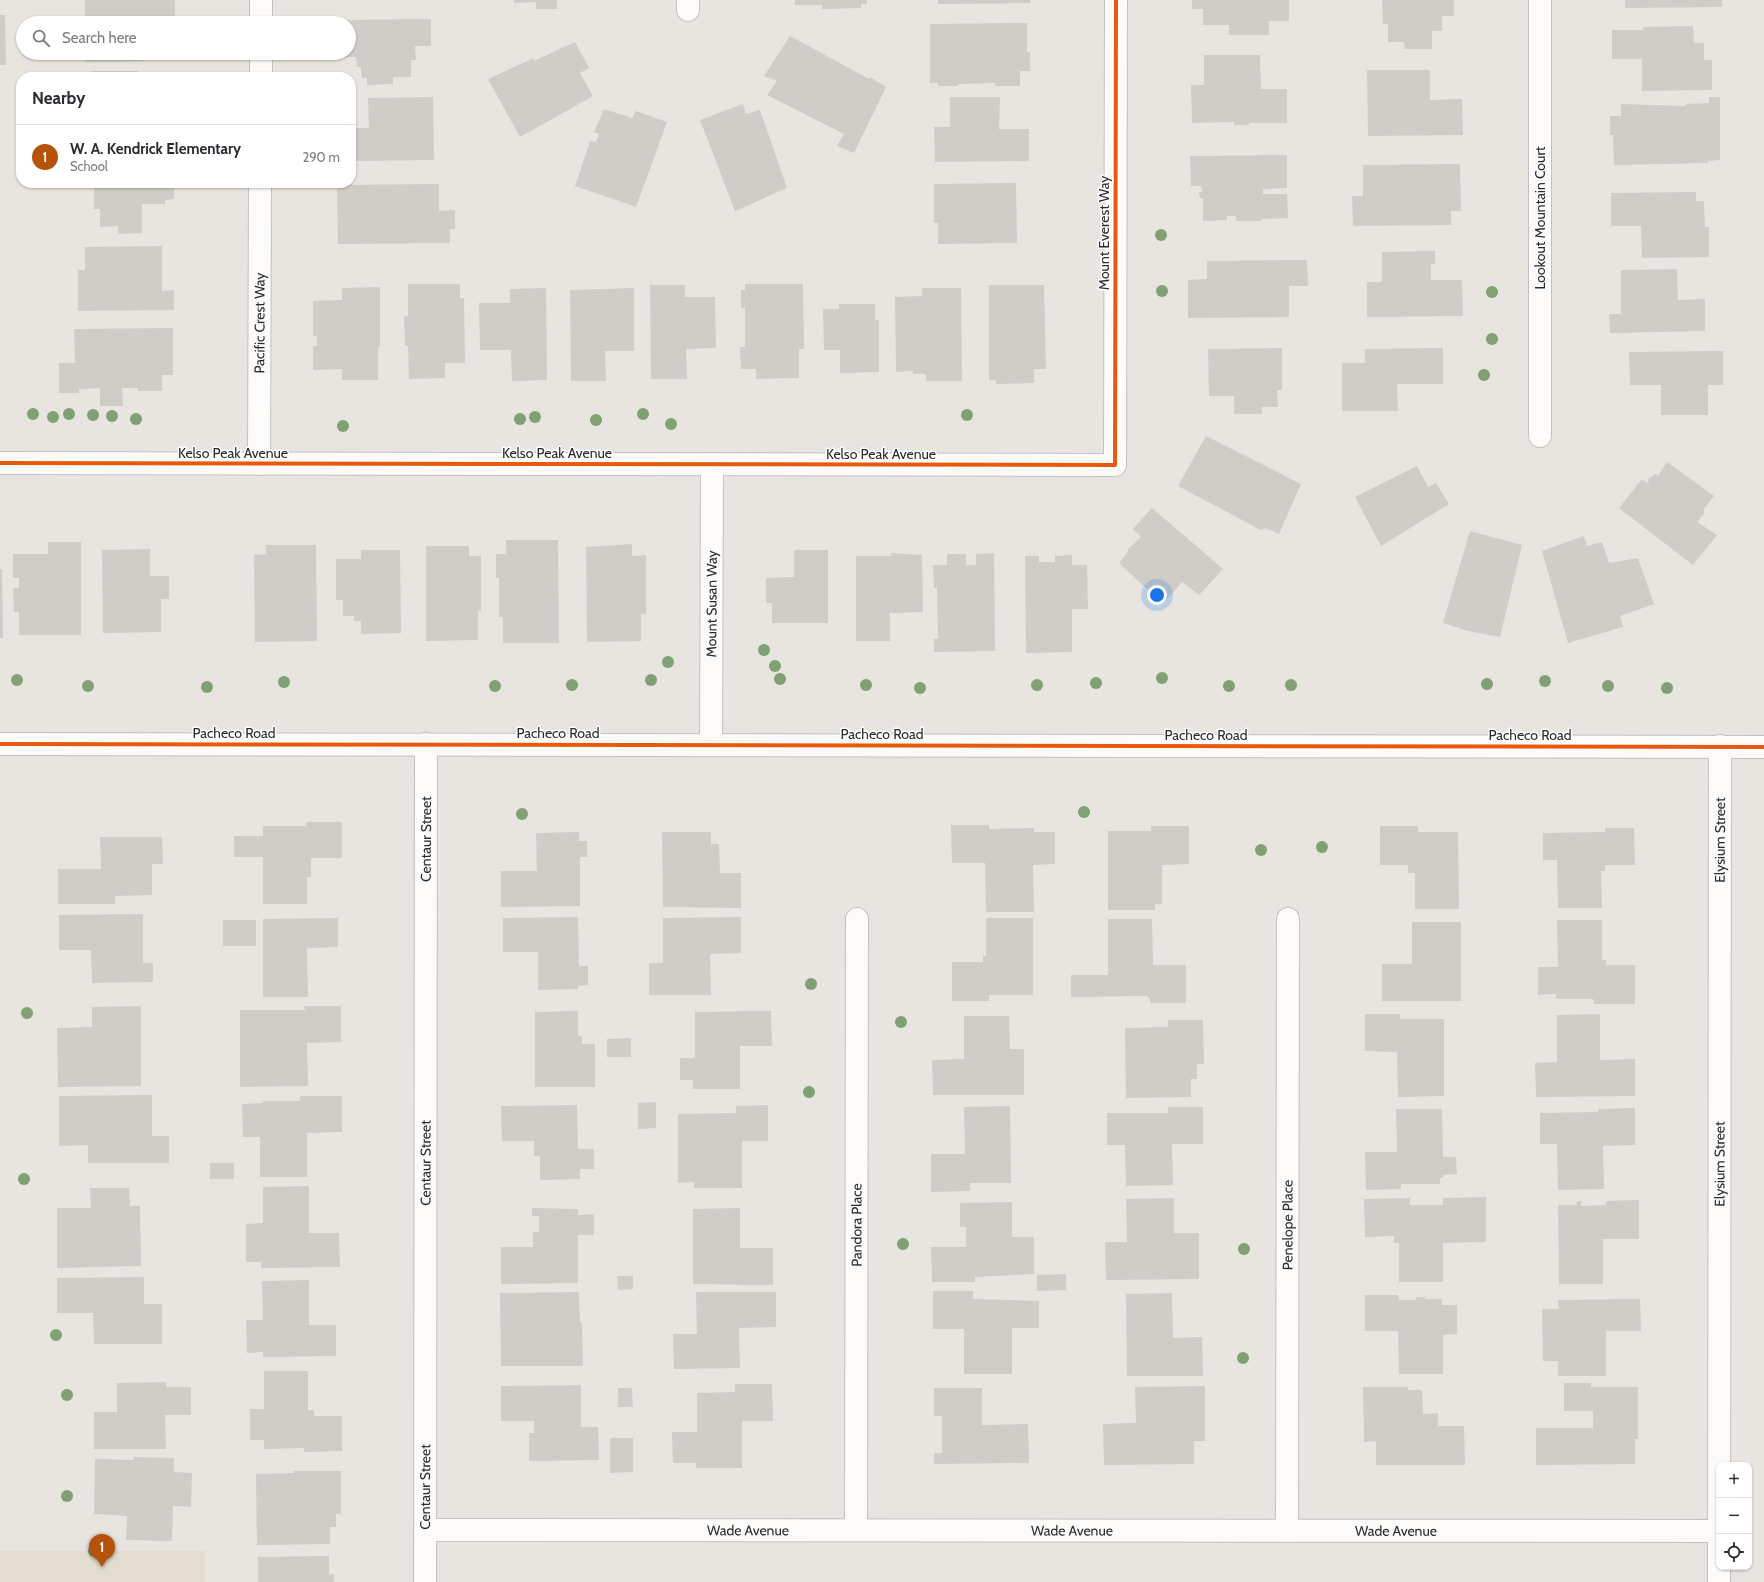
<!DOCTYPE html>
<html lang="en">
<head>
<meta charset="utf-8">
<style>
  :root { --surface:#fff; --page:#f7f7f7; --text:#2b2b33; --muted:#7c7c81; --line:#e1e1e2; --accent:#b45309 }
  body { margin:0; font-family:Cabin,sans-serif; background:var(--page); color:var(--text) }
  .controls { position:absolute; right:12px; bottom:12px; display:grid; overflow:hidden; border-radius:8px; box-shadow:0 1px 3px #0004 }
  .controls button { width:36px; height:36px; display:grid; place-items:center; padding:0; border:0; border-bottom:1px solid var(--line); background:var(--surface); color:var(--text); font:20px sans-serif }
  .you { position:absolute; left:1157px; top:595px; width:14px; height:14px; margin:-10px; border:3px solid #fff; border-radius:50%; background:#1a73e8; box-shadow:0 0 0 6px #1a73e833 }
  .badge { display:grid; place-items:center; width:26px; height:26px; border-radius:50%; background:var(--accent); color:#fff; font-size:13px; font-weight:700 }
  .pin { position:absolute; translate:-50% -33px; filter:drop-shadow(0 1px 2px #0008) }
  .pin::after { content:''; position:absolute; top:21px; width:14px; height:12px; background:inherit; clip-path:polygon(0 0,100% 0,50% 100%) }
  .list { margin:0; padding:0; list-style:none }
  h2 { display:flex; justify-content:space-between; align-items:center; height:52px; margin:0; padding:0 16px; font-size:17px }
  h2 small { font-size:13px; font-weight:400; color:var(--muted) }
  .list li { display:grid; grid-template-columns:26px 1fr auto; gap:12px; align-items:center; box-sizing:border-box; height:64px; padding:0 16px; border-top:1px solid var(--line) }
  .list b { display:block; font-size:15px; white-space:nowrap }
  .list p { margin:0; font-size:13px; white-space:nowrap; color:var(--muted) }
  .list em { font-size:13px; font-style:normal; color:var(--muted) }
  .icon { flex:none; width:22px; height:22px; fill:none; stroke:currentColor; stroke-width:2; stroke-linecap:round; stroke-linejoin:round }
  .map { position:relative; flex:none; width:1764px; height:1582px; overflow:hidden }
  .search { position:absolute; background:var(--surface); box-shadow:0 1px 3px #0004; left:16px; top:16px; width:340px; height:44px; display:flex; align-items:center; gap:10px; box-sizing:border-box; padding:0 14px; border-radius:22px; color:var(--muted); font-size:15px }
  .panel { position:absolute; background:var(--surface); box-shadow:0 1px 3px #0004; left:16px; top:72px; width:340px; height:116px; border-radius:16px }
  .map>svg:first-child { display:block }
  .education { fill:#e3dccf }
  .building { fill:#d0cdc9 }
  .lines { fill:none; stroke-linecap:round; stroke-linejoin:round }
  .minor-casing { stroke:#c2c1c1; stroke-width:24 }
  .tertiary-casing { stroke:#c2c1c1; stroke-width:24 }
  .minor { stroke:#fcfbfa; stroke-width:22 }
  .tertiary { stroke:#fcfbfa; stroke-width:22 }
  .cycleway-casing { stroke:#fff; stroke-width:6 }
  .cycleway { stroke:#e8590c; stroke-width:4 }
  .tree { fill:#81a074 }
  .labels { text-anchor:middle; stroke-width:3; stroke-linejoin:round; paint-order:stroke }
  .street-label { font-size:14px; fill:#2b2b2b; stroke:#fff }
</style>
</head>
<body>
<div class="map">
<svg width="1764" height="1582" viewBox="0 0 1764 1582">
  <rect width="100%" height="100%" fill="#e8e5e0"/>
  <rect class="education" x="0" y="1551" width="205" height="31"/>
  <g class="building">
    <rect x="85" y="0" width="90" height="23"/>
    <path d="M514,0H557V9H536V2L514,3Z"/>
    <path d="M795,0H867V4H861V8L822,9V5H795Z"/>
    <path d="M938,0H1030V3L938,4Z"/>
    <path d="M1192,0H1289V21H1269V35H1229V25H1203V9H1192Z"/>
    <path d="M1382,0H1454V16H1442V31H1432V49H1405L1404,42H1388V24H1383Z"/>
    <path d="M1625,0H1722V7L1625,8Z"/>
    <path d="M0,15H5L6,65H0Z"/>
    <path d="M431,19V46H415L416,60H411V77H393V84L367,85V78H362L361,67H357L356,57H339V53H349V23H339V20Z"/>
    <path d="M1027,23V52H1030V71H1020V86H995V83L958,84V86H938V83H930V24Z"/>
    <path d="M1693,26L1694,43H1704V60H1712V90L1642,91V59H1612V30H1643V27Z"/>
    <path d="M790,36L869,79L870,77L886,87L854,153L837,146L844,134L767,95L777,81L764,76Z"/>
    <path d="M575,42L589,68L580,73L593,96L520,137L488,79L534,58V61Z"/>
    <path d="M85,53H145V61L85,62Z"/>
    <path d="M1204,55H1260L1261,89H1287V123H1249V125H1234V122L1192,123L1191,85H1204Z"/>
    <path d="M1367,70H1430V100L1462,99L1463,135L1368,136Z"/>
    <rect x="92" y="71" width="46" height="6"/>
    <path d="M433,97L434,160L351,161V128H369L368,98Z"/>
    <path d="M950,97H1000L999,129H1029V161L935,162L934,127H950Z"/>
    <path d="M1709,97H1720V160L1708,161V163L1614,165L1613,135H1610V116H1621V104L1686,106V104L1709,103Z"/>
    <path d="M743,104L746,114L760,110L787,188L735,211L700,120Z"/>
    <path d="M604,109L632,118L636,111L667,122L636,207L575,186L590,141L596,142L599,134L594,132Z"/>
    <path d="M1287,155V188L1263,189V194H1287L1288,218L1262,219V221H1236V216H1227V220L1203,221V198H1200L1199,192H1202L1201,186H1191L1190,156Z"/>
    <path d="M1460,164L1461,211H1451V225L1353,226L1352,196H1363V165Z"/>
    <path d="M94,183H174V199L165,200V204H142V233L118,234V226L100,227V209H94Z"/>
    <path d="M1016,183L1017,243L938,244V223H934V184Z"/>
    <path d="M439,184V211L455,210V229H450V243L338,244L337,185Z"/>
    <path d="M1696,192V201H1704L1705,227H1709V257L1642,258L1641,226H1611V193Z"/>
    <path d="M162,246V291L174,290V310L78,311V270H85V247Z"/>
    <path d="M1435,251V264H1431V280H1462L1463,316L1367,317V282H1382V252Z"/>
    <path d="M1307,260L1308,286H1289V317L1188,318V280L1207,279V261Z"/>
    <path d="M1677,269L1678,300L1705,299V331L1610,333L1609,314H1621V270Z"/>
    <path d="M408,284H460V298H464L465,363H445V378L409,379L408,346H405L404,316H408Z"/>
    <path d="M745,284H803L804,349H799V378L756,379V369H741L740,347H745V308H741V290H745Z"/>
    <path d="M650,285H685V297H715L716,348L686,349L687,379H651Z"/>
    <path d="M989,285H1044L1046,369H1034V383L996,384V380H989Z"/>
    <path d="M380,287V347H378V380H342V369L313,370V346H317V336H313V301L342,300V288Z"/>
    <path d="M546,288L547,380L512,381L511,350H480L479,303H510V289Z"/>
    <path d="M634,288V351H605L606,381H571L570,290Z"/>
    <path d="M922,288H961L962,381H926V374H913V371L896,372L895,297L922,296Z"/>
    <path d="M839,304H875V320H879V372L840,373V350H824L823,309H839Z"/>
    <path d="M173,328V375H162V391H138V388H122L123,406H100V388L79,389V393H59V363H75L74,329Z"/>
    <path d="M1282,348V390H1277L1278,407H1262V414H1234V396H1209L1208,349Z"/>
    <path d="M1443,348V384H1397L1398,411H1342V363H1365V349Z"/>
    <path d="M1723,351V385H1708V415H1661V385H1630L1629,352Z"/>
    <path d="M1206,436L1301,484L1279,534L1265,528L1261,530L1178,486Z"/>
    <path d="M1667,462L1714,496L1704,509V514L1697,522L1717,535L1693,565L1619,508L1642,479L1649,484L1648,480L1655,474L1658,476Z"/>
    <path d="M1417,466L1428,487L1436,483L1449,504L1381,546L1355,497Z"/>
    <path d="M1152,508L1223,569L1199,595L1182,582L1163,604L1119,563L1128,552V549L1141,537L1133,529Z"/>
    <path d="M1470,531L1522,545L1500,637L1468,631L1443,623Z"/>
    <path d="M1584,536L1587,546L1602,542L1609,563L1638,558L1654,604L1620,616L1623,627L1568,643L1542,551Z"/>
    <path d="M506,540H558L559,643H503V617H499V578H496V554H506Z"/>
    <path d="M48,542H81V635H19V612H14L13,588H19V578H13V554H48Z"/>
    <path d="M632,544V556L646,555V614H641V641L587,642L586,547Z"/>
    <path d="M266,545H316L317,641L255,642L254,555L266,554Z"/>
    <path d="M426,546H469V556H481V611H478V640L426,641Z"/>
    <path d="M150,549V576H169V599H161V632L103,633L102,550Z"/>
    <path d="M361,550H400L401,633L361,634V621H354V616H343V600H336V559H361Z"/>
    <path d="M794,550H828V623H772V603H766V578L794,577Z"/>
    <path d="M891,553L922,555L923,612L890,613V641H856V556H891Z"/>
    <path d="M994,553L995,651L934,652V639H938L937,588H934L933,565H947V554H966V565H976V554Z"/>
    <path d="M1072,555V565H1087L1088,609H1072V652L1026,653L1025,556H1039V562H1055V556Z"/>
    <path d="M0,569H2L3,638H0Z"/>
    <path d="M306,822H342V858H311V877H307V904H263V857H234V836H263V826H306Z"/>
    <path d="M951,825H989V829L1034,828V832H1055V864L1033,865L1034,912H986L985,863H952Z"/>
    <path d="M1151,826H1189V864L1162,865V904H1155V910H1108V831H1151Z"/>
    <path d="M1380,826H1418V832H1458L1459,909H1415V873H1408V865H1380Z"/>
    <path d="M1605,828H1634L1635,865H1605V871H1601L1602,908H1558L1557,860H1543V833L1605,832Z"/>
    <path d="M579,832V841H587V857H580V906L501,907V871H537L536,833Z"/>
    <path d="M662,832H711V844H719L720,873H741V908L663,907Z"/>
    <path d="M100,837H162L163,864H152V895L115,896V904H58V869H101Z"/>
    <path d="M143,914V963H153V982L92,983L91,950H59V915Z"/>
    <path d="M578,917L579,966H588V985L578,986V989L538,990V952H503V918Z"/>
    <path d="M741,917V953L710,954L711,995H649V963H663V918Z"/>
    <path d="M338,918V947L307,948L308,997H263V919Z"/>
    <path d="M986,918H1033V995H989V1001H952V962H983V956H986Z"/>
    <path d="M1108,919H1152L1153,965H1186V1003H1150V998H1148V996L1071,997V975H1108Z"/>
    <rect x="223" y="920" width="33" height="26"/>
    <path d="M1557,920H1602V960H1606V965H1635V1004H1594L1593,999H1556V994L1538,995V967H1558Z"/>
    <path d="M1412,922H1461V1001H1382V964H1412Z"/>
    <path d="M141,1006V1086L58,1087L57,1028L92,1027V1007Z"/>
    <path d="M304,1006H341V1042L307,1043L308,1086L240,1087V1010H305Z"/>
    <path d="M578,1011V1036H582V1044H595V1087H535V1012Z"/>
    <path d="M771,1011L772,1046H740V1089H693V1080H680V1058H694L695,1056V1012Z"/>
    <path d="M1365,1014H1400V1019H1444V1096L1398,1097L1397,1052L1365,1051Z"/>
    <path d="M1600,1014V1060L1635,1059V1096L1536,1097L1535,1063L1557,1062V1015Z"/>
    <path d="M964,1016H1009L1010,1049H1024V1095H933L932,1060L964,1059Z"/>
    <path d="M1168,1020H1203L1204,1064H1197V1079H1191V1097L1126,1098L1125,1028L1168,1027Z"/>
    <path d="M631,1038V1057H607V1039Z"/>
    <path d="M152,1095V1136H169V1163H88V1145L59,1146V1096Z"/>
    <path d="M300,1096H342V1132L307,1133V1177H260V1137H243L242,1104L263,1103V1101H300Z"/>
    <path d="M656,1102V1128L638,1129V1103Z"/>
    <path d="M577,1105L578,1149H594V1169H580V1179L540,1180V1156H534V1141H502L501,1106Z"/>
    <path d="M768,1105V1141H742V1188H694V1182L678,1183V1114L736,1113V1106Z"/>
    <path d="M1010,1106L1011,1183H970V1191L931,1192V1154H965L964,1107Z"/>
    <path d="M1168,1107H1203V1144H1172L1173,1185L1126,1186L1125,1145H1107V1113H1168Z"/>
    <path d="M1635,1108V1145L1603,1146L1604,1189L1558,1190L1557,1144H1540V1113L1598,1112V1109Z"/>
    <path d="M1396,1109H1442L1443,1157H1456L1457,1174L1443,1175V1178H1440V1184H1401V1189L1366,1190L1365,1152H1397Z"/>
    <rect x="210" y="1163" width="24" height="16"/>
    <path d="M309,1186V1233H339L340,1267L261,1268V1262H246V1224L263,1223V1187Z"/>
    <path d="M90,1188H129L130,1206H140L141,1266L57,1268V1208H91Z"/>
    <path d="M1486,1197V1242L1443,1243V1282H1399V1243H1394V1236L1365,1237L1364,1199L1410,1198V1205H1443V1198Z"/>
    <path d="M1174,1198V1233H1199V1279L1106,1280L1105,1242H1127L1126,1199Z"/>
    <path d="M1639,1200V1239H1603V1284H1559L1558,1205H1577V1201H1581V1206L1606,1205V1201Z"/>
    <path d="M1012,1202V1237H1034V1274L975,1277V1282H932L931,1247H966V1227H960V1203Z"/>
    <path d="M532,1208L578,1209V1215L594,1214V1235H578V1283L501,1284V1247H533V1232H539V1216H532Z"/>
    <path d="M740,1208V1248H773V1285L693,1284V1209Z"/>
    <path d="M1066,1274V1290L1037,1291V1275Z"/>
    <path d="M617,1276H633V1289L618,1290Z"/>
    <path d="M144,1277V1304H162V1344H94L93,1313H57V1278Z"/>
    <path d="M309,1280V1325H336V1356L263,1357V1352L247,1353L246,1320H263L262,1281Z"/>
    <path d="M933,1291H973V1299L1039,1301V1328H1012V1374H964V1329H933Z"/>
    <path d="M579,1292L580,1323H582L583,1366H501L500,1293Z"/>
    <path d="M696,1292H776V1327L739,1328L740,1368L674,1369L673,1334H697Z"/>
    <path d="M1172,1293L1173,1338L1202,1337L1203,1376H1127L1126,1294Z"/>
    <path d="M1365,1295H1398L1399,1300H1416V1297H1425V1299H1442V1305H1457V1334L1443,1335V1374H1399L1398,1331H1365Z"/>
    <path d="M1640,1299L1641,1331H1606V1376H1558V1361H1543L1542,1309H1559L1558,1300Z"/>
    <path d="M264,1371H308V1410H314V1416H342V1451L304,1452V1448L264,1449V1440H250V1409H264Z"/>
    <path d="M166,1382V1387H191V1415H165L166,1449H94V1412H117V1383Z"/>
    <path d="M1564,1383H1591V1387H1638V1439H1635V1464L1536,1465V1428H1593V1411H1564Z"/>
    <path d="M735,1384H772L773,1421H742V1468H696V1463H673L672,1432H697V1393L735,1392Z"/>
    <path d="M581,1385V1427H598L599,1460L529,1461V1433H534V1421H501V1386Z"/>
    <path d="M1205,1386V1441H1194V1464L1104,1465L1103,1424L1136,1423L1135,1387Z"/>
    <path d="M1363,1387H1408V1390H1422L1423,1414L1438,1413V1426H1464L1465,1465H1376V1441L1364,1442Z"/>
    <path d="M618,1388H632L633,1407H618Z"/>
    <path d="M934,1388H982V1425L1028,1424L1029,1463L934,1464V1453H942V1416H934Z"/>
    <path d="M610,1438H633V1472L610,1473Z"/>
    <path d="M134,1457L174,1458V1472L192,1473L191,1507L173,1506L172,1541L126,1540L127,1516L94,1514L95,1459L133,1460Z"/>
    <path d="M294,1471H341V1514H336V1527H330V1544L257,1545L256,1474L294,1473Z"/>
    <path d="M329,1556V1575L334,1574V1582H258V1557Z"/>
  </g>
  <g class="lines">
    <defs>
      <g id="minor">
        <path d="M688,10V0"/>
        <path d="M261,23V0"/>
        <path d="M261,77V53"/>
        <path d="M1540,436V0"/>
        <path d="M0,463L1115,465L1116,0"/>
        <path id="s1" d="M259,464L260,183"/>
        <path id="s2" d="M711,745L712,464"/>
        <path id="s3" d="M425,1530L1719,1531"/>
        <path id="s4" d="M856,1530L857,919"/>
        <path id="s5" d="M1287,1531L1288,919"/>
        <path id="s6" d="M425,1582L426,744"/>
        <path id="s7" d="M1719,1582L1720,746"/>
      </g>
      <path id="tertiary" d="M0,744L1764,747"/>
    </defs>
    <use href="#minor" class="minor-casing"/>
    <use href="#tertiary" class="tertiary-casing"/>
    <use href="#minor" class="minor"/>
    <use href="#tertiary" class="tertiary"/>
    <defs>
      <g id="cycleway">
        <path d="M0,463L1115,465L1116,0"/>
        <path d="M0,744L1764,747"/>
      </g>
    </defs>
    <use href="#cycleway" class="cycleway-casing"/>
    <use href="#cycleway" class="cycleway"/>
  </g>
  <g class="tree">
    <circle cx="1161" cy="235" r="6"/>
    <circle cx="1162" cy="291" r="6"/>
    <circle cx="1492" cy="292" r="6"/>
    <circle cx="1492" cy="339" r="6"/>
    <circle cx="1484" cy="375" r="6"/>
    <circle cx="33" cy="414" r="6"/>
    <circle cx="69" cy="414" r="6"/>
    <circle cx="643" cy="414" r="6"/>
    <circle cx="93" cy="415" r="6"/>
    <circle cx="967" cy="415" r="6"/>
    <circle cx="112" cy="416" r="6"/>
    <circle cx="53" cy="417" r="6"/>
    <circle cx="535" cy="417" r="6"/>
    <circle cx="136" cy="419" r="6"/>
    <circle cx="520" cy="419" r="6"/>
    <circle cx="596" cy="420" r="6"/>
    <circle cx="671" cy="424" r="6"/>
    <circle cx="343" cy="426" r="6"/>
    <circle cx="764" cy="650" r="6"/>
    <circle cx="668" cy="662" r="6"/>
    <circle cx="775" cy="666" r="6"/>
    <circle cx="1162" cy="678" r="6"/>
    <circle cx="780" cy="679" r="6"/>
    <circle cx="17" cy="680" r="6"/>
    <circle cx="651" cy="680" r="6"/>
    <circle cx="1545" cy="681" r="6"/>
    <circle cx="284" cy="682" r="6"/>
    <circle cx="1096" cy="683" r="6"/>
    <circle cx="1487" cy="684" r="6"/>
    <circle cx="572" cy="685" r="6"/>
    <circle cx="866" cy="685" r="6"/>
    <circle cx="1037" cy="685" r="6"/>
    <circle cx="1291" cy="685" r="6"/>
    <circle cx="88" cy="686" r="6"/>
    <circle cx="495" cy="686" r="6"/>
    <circle cx="1229" cy="686" r="6"/>
    <circle cx="1608" cy="686" r="6"/>
    <circle cx="207" cy="687" r="6"/>
    <circle cx="920" cy="688" r="6"/>
    <circle cx="1667" cy="688" r="6"/>
    <circle cx="1084" cy="812" r="6"/>
    <circle cx="522" cy="814" r="6"/>
    <circle cx="1322" cy="847" r="6"/>
    <circle cx="1261" cy="850" r="6"/>
    <circle cx="811" cy="984" r="6"/>
    <circle cx="27" cy="1013" r="6"/>
    <circle cx="901" cy="1022" r="6"/>
    <circle cx="809" cy="1092" r="6"/>
    <circle cx="24" cy="1179" r="6"/>
    <circle cx="903" cy="1244" r="6"/>
    <circle cx="1244" cy="1249" r="6"/>
    <circle cx="56" cy="1335" r="6"/>
    <circle cx="1243" cy="1358" r="6"/>
    <circle cx="67" cy="1395" r="6"/>
    <circle cx="67" cy="1496" r="6"/>
    <circle cx="94" cy="1551" r="6"/>
  </g>
  <g class="labels">
    <g class="street-label">
      <text transform="translate(1540 218) rotate(-90)" y="5">Lookout Mountain Court</text>
      <text transform="translate(1104 233) rotate(-90)" y="5">Mount Everest Way</text>
      <text dy="5" stroke="none"><textPath href="#s1" startOffset="141">Pacific Crest Way</textPath></text>
      <text x="233" y="458">Kelso Peak Avenue</text>
      <text x="557" y="458">Kelso Peak Avenue</text>
      <text x="881" y="459">Kelso Peak Avenue</text>
      <text dy="5" stroke="none"><textPath href="#s2" startOffset="141">Mount Susan Way</textPath></text>
      <text x="234" y="738">Pacheco Road</text>
      <text x="558" y="738">Pacheco Road</text>
      <text x="882" y="739">Pacheco Road</text>
      <text x="1206" y="740">Pacheco Road</text>
      <text x="1530" y="740">Pacheco Road</text>
      <text dy="5" stroke="none"><textPath href="#s6" startOffset="743">Centaur Street</textPath></text>
      <text dy="5" stroke="none"><textPath href="#s7" startOffset="742">Elysium Street</textPath></text>
      <text dy="5" stroke="none"><textPath href="#s6" startOffset="419">Centaur Street</textPath></text>
      <text dy="5" stroke="none"><textPath href="#s7" startOffset="418">Elysium Street</textPath></text>
      <text dy="5" stroke="none"><textPath href="#s4" startOffset="305">Pandora Place</textPath></text>
      <text dy="5" stroke="none"><textPath href="#s5" startOffset="306">Penelope Place</textPath></text>
      <text dy="5" stroke="none"><textPath href="#s6" startOffset="95">Centaur Street</textPath></text>
      <text dy="5" stroke="none"><textPath href="#s3" startOffset="323">Wade Avenue</textPath></text>
      <text dy="5" stroke="none"><textPath href="#s3" startOffset="647">Wade Avenue</textPath></text>
      <text dy="5" stroke="none"><textPath href="#s3" startOffset="971">Wade Avenue</textPath></text>
    </g>
  </g>
</svg>
<div class="controls">
<button>+</button>
<button>−</button>
<button><svg class="icon" aria-label="locate" viewBox="0 0 24 24"><circle cx="12" cy="12" r="6"/><path d="M12 2v4M12 18v4M2 12h4M18 12h4"/></svg></button>
</div>
<div class="you"></div>
<div class="pin badge" style="left:102px;top:1567px">1</div>
<div class="search"><svg class="icon" aria-label="search" viewBox="0 0 24 24"><circle cx="10" cy="10" r="6"/><path d="M15 15l6 6"/></svg>Search here</div>
<section class="panel">
<h2>Nearby<small></small></h2>
<ul class="list">
<li><span class="badge">1</span><div><b>W. A. Kendrick Elementary</b><p>School</p></div><em>290 m</em></li>
</ul>
</section>
</div>
</body>
</html>
